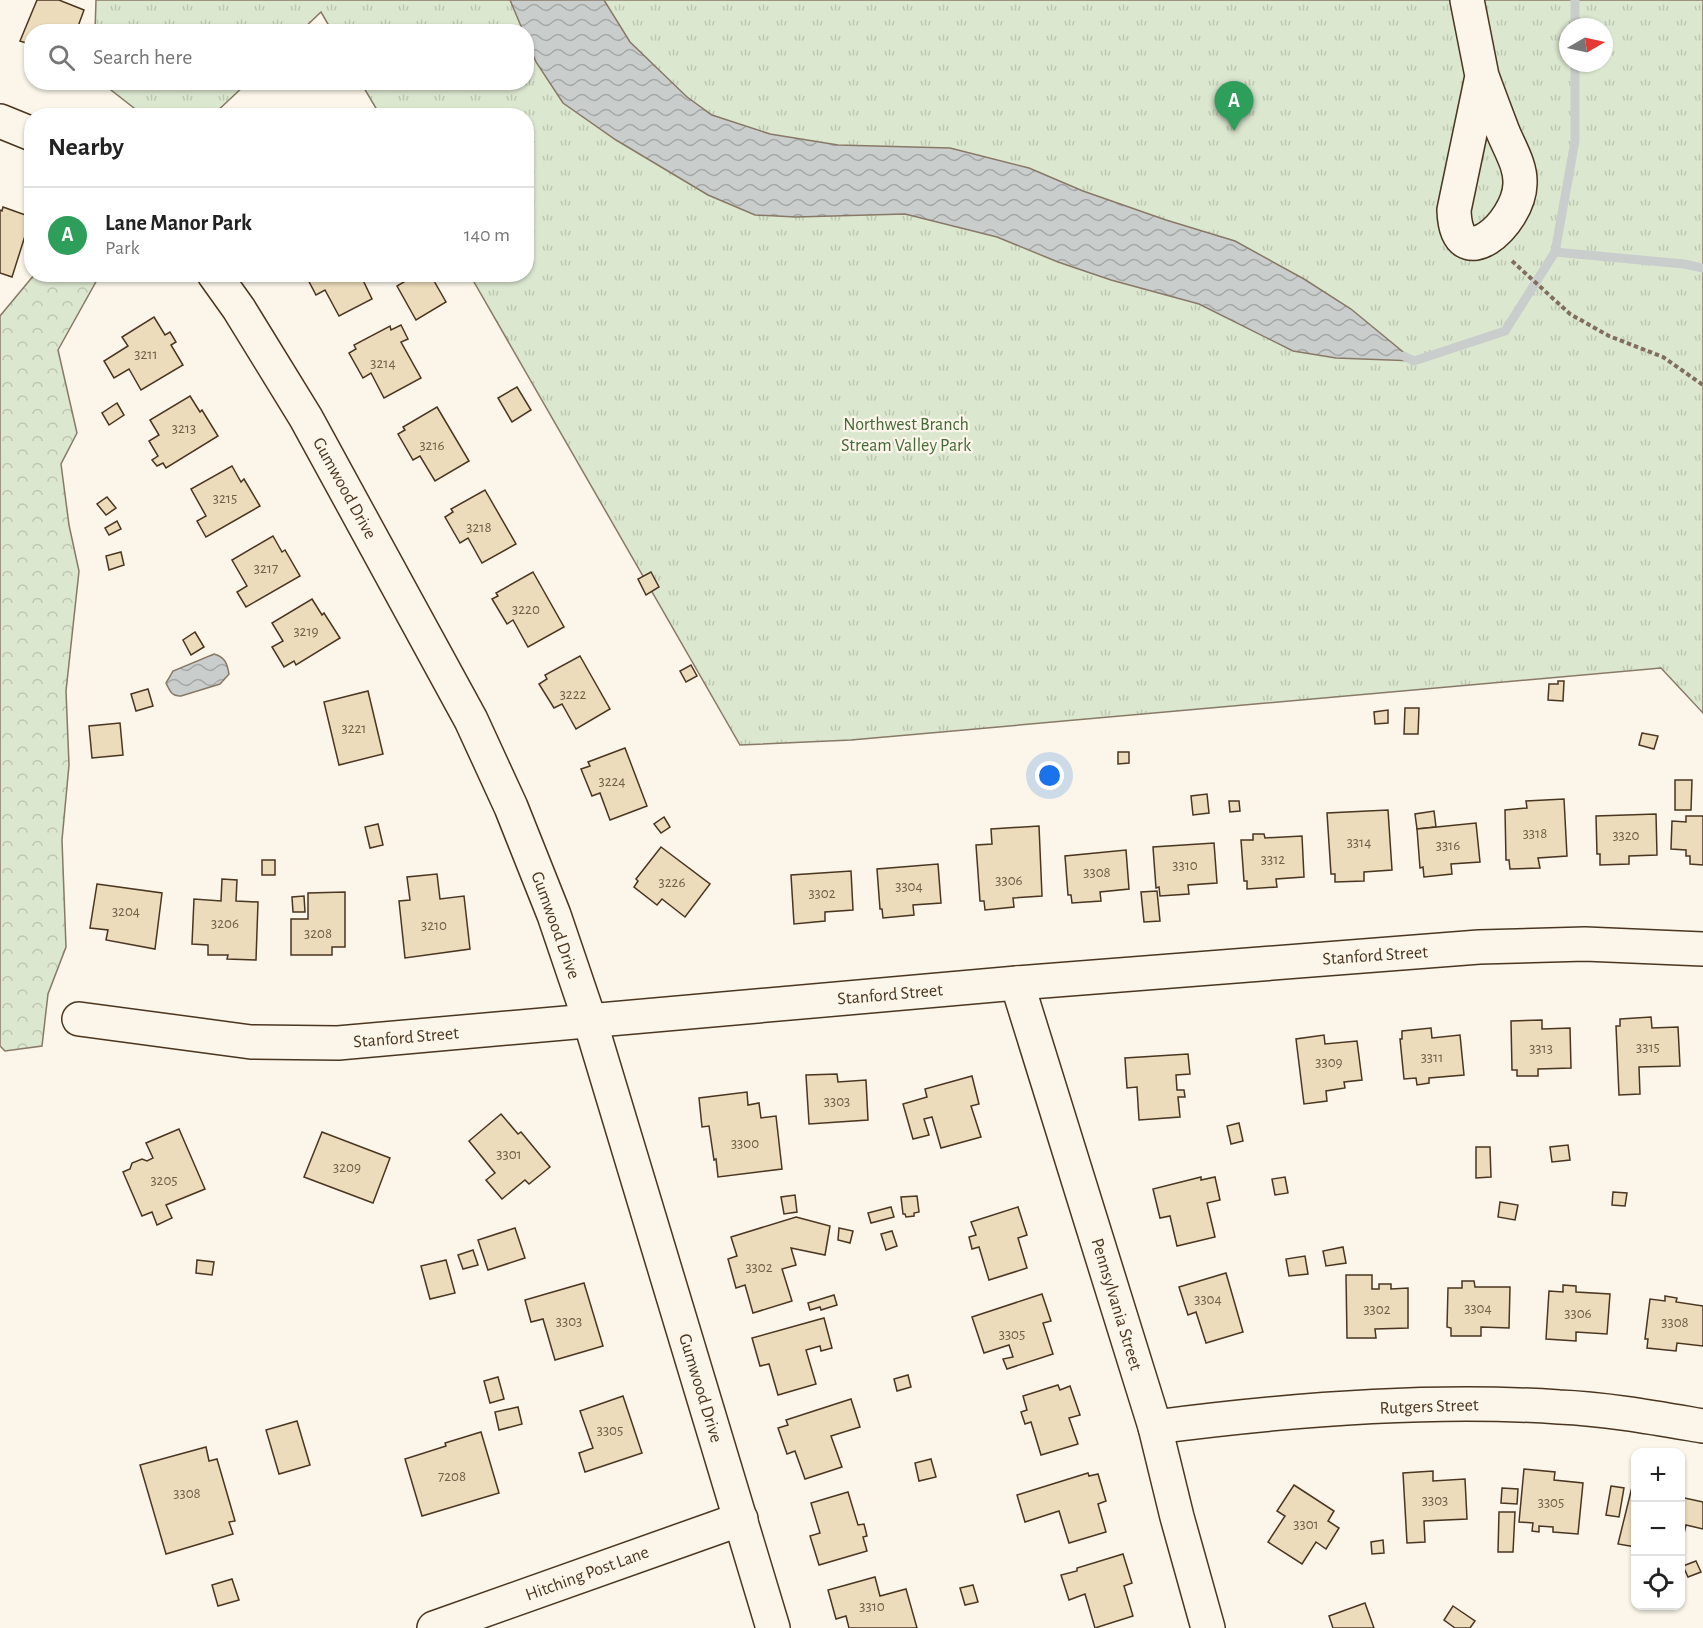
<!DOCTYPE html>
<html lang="en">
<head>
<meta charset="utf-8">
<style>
  :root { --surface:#fff; --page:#f6f6f6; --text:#222; --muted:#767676; --line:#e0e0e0; --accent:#c62828 }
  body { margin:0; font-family:"Alegreya Sans",sans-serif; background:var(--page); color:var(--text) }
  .controls { position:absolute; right:18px; bottom:18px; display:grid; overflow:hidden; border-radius:12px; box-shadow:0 2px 4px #0004 }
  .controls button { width:54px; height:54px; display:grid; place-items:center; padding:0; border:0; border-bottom:2px solid var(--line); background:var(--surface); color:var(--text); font:30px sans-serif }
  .compass { position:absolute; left:1559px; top:18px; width:54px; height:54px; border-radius:50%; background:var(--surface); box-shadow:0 2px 4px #0004; rotate:81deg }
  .you { position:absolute; left:1050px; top:776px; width:21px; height:21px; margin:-15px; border:4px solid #fff; border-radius:50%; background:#1a73e8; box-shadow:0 0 0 9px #1a73e833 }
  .badge { display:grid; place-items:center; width:39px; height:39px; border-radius:50%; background:var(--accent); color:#fff; font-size:20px; font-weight:700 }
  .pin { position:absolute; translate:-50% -50px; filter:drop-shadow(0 2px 3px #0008) }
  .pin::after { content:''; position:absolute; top:32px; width:21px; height:18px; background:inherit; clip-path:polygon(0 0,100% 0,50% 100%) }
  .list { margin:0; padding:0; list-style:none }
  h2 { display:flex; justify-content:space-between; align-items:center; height:78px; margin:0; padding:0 24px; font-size:26px }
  h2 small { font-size:20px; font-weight:400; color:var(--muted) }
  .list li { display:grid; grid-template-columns:39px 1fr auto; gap:18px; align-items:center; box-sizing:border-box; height:96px; padding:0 24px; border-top:2px solid var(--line) }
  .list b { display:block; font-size:22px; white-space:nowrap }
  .list p { margin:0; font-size:20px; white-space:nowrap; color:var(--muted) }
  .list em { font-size:20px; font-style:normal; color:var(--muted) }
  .icon { flex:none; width:33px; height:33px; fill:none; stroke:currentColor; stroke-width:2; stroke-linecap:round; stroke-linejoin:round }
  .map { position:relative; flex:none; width:1703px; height:1628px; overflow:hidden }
  .search { position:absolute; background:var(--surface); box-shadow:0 2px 4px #0004; left:24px; top:24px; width:510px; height:66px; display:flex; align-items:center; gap:15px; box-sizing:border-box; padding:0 21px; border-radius:24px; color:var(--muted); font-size:22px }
  .panel { position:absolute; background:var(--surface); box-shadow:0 2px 4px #0004; left:24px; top:108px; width:510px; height:174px; border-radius:24px }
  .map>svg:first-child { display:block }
  .forest { fill:url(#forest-crowns); stroke:#887966; stroke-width:1.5 }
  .park { fill:url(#park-tufts); stroke:#887966; stroke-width:1.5; fill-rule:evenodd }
  .water { fill:url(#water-waves); stroke:#887966; stroke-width:1.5 }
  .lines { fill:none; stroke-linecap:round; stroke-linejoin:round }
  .stream { stroke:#c9cecd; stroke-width:9 }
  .building { fill:#ecdcbc; stroke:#4a3520; stroke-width:1.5 }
  .minor-casing { stroke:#4a3520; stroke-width:36 }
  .path { stroke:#7f6f5c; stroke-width:4; stroke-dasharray:4.5 3; stroke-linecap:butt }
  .minor { stroke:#fbf6e9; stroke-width:33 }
  .labels { text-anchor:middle; stroke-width:4.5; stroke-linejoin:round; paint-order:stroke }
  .number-label { font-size:15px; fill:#725f47 }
  .park-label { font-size:18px; fill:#436837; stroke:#fbf6e9 }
  .street-label { font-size:18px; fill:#4a3520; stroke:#fbf6e9 }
</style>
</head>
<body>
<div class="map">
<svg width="1703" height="1628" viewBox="0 0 1703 1628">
  <defs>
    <pattern id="forest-crowns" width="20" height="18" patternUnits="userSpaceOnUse" patternTransform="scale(1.5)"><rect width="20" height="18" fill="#dce7d0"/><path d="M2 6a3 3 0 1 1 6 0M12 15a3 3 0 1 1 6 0" fill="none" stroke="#bec7b2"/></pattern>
    <pattern id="park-tufts" width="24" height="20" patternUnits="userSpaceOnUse" patternTransform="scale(1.5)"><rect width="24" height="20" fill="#dce7d0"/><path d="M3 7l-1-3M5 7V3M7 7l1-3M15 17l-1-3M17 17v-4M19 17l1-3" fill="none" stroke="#bec7b2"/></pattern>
    <pattern id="water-waves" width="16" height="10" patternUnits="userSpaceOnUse" patternTransform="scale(1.5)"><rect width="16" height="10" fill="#c9cecd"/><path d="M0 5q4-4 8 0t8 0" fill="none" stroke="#a5a8a6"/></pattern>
  </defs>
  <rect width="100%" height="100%" fill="#fbf6e9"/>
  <path class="forest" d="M34,275H129L97,280L58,350L77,433L61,464L69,525L79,571L66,691L69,765L62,840L66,947L48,994L42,1046L5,1051L0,1046V316Z"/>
  <g class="park">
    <path d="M96,0H1703V713L1661,668L851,740L740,745L470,275L526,274V116L380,115L361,83L526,82V32L332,31L321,12L301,31L95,32ZM1568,27H1604V63H1568Z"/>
    <path d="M102,83H247L212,116L143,115Z"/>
  </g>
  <g class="water">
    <path d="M510,0H604L630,42L687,97L712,115L770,134L838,145L950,148L1029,168L1083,191L1166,220L1235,241L1304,279L1351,309L1414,361L1336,358L1293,351L1199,304L1111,280L1058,262L997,237L905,214L796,217L755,215L708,195L616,140L563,103L536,62L527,40L526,32L523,31Z"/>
    <path d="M214,654C225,657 227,663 229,674L220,684L181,696C172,697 170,691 166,683L173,671Z"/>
  </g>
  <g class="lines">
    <g class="stream">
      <path d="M1575,27V0"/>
      <path d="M1555,252L1684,264L1703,268"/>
      <path d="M1404,356L1414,361L1505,331L1555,252L1575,141V63"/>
    </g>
  </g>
  <g class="building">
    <path d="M37,0H59L84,10L76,32H32V45L20,41Z"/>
    <path d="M3,207L31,217L12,277L0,273V210L2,211Z"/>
    <path d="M305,274H360L372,299L339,316L325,290L316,295Z"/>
    <path d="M417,274H430L446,302L416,320L397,286Z"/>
    <path d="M154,317L165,335L170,332L176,342L171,345L183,365L141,390L129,369L114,378L104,361L128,346L122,337Z"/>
    <path d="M401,325L408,339L401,342L421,378L384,398L371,373L363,378L349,353L356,349L354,345L390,326L391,330Z"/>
    <path d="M517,387L531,410L512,422L498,398Z"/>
    <path d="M190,396L200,412L202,410L218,436L166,468L163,463L157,466L152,460L158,456L149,441L159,435L150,420Z"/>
    <path d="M117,403L124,415L109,425L102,413Z"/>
    <path d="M437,407L469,461L435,481L420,456L413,460L398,434L405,430L403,427Z"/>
    <path d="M232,466L241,482L244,479L260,506L206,537L197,521L206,516L191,489Z"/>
    <path d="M485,490L516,544L482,563L468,538L460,543L445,517L453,512L451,509Z"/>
    <path d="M107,497L116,508L106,515L97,504Z"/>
    <path d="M117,521L121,529L109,535L105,528Z"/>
    <path d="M273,536L282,552L285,550L300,576L246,607L237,592L247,586L232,560Z"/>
    <path d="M121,552L124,565L109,570L106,556Z"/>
    <path d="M533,572L564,627L528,647L513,620L507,624L492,599L498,596L496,593Z"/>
    <path d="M651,572L659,587L646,595L638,579Z"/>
    <path d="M312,599L322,615L324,613L340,638L296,665L294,661L284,667L272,647L283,641L272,623Z"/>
    <path d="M195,632L204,647L191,655L183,640Z"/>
    <path d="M580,656L610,709L576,729L562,704L554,708L539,684L547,679L545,675Z"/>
    <path d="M691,665L697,676L686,682L680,671Z"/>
    <path d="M1558,681H1564L1563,701L1548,700L1549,684H1558Z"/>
    <path d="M148,689L153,706L136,711L131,694Z"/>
    <path d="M368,691L383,754L339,765L324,702Z"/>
    <path d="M1405,708H1419L1418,734H1404Z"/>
    <path d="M1388,710V723L1375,724L1374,712Z"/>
    <path d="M120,723L123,755L92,758L89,726Z"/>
    <path d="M1642,733L1658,736L1654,749L1639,745Z"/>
    <path d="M625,748L647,806L610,820L600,793L592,796L581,769L590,766L588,762Z"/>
    <path d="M1118,752H1129V763L1118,764Z"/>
    <path d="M1675,780H1692L1691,810H1675Z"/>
    <path d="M1207,794L1209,813L1193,815L1191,796Z"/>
    <path d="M1564,799L1567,856L1538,858L1540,868L1510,869L1509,860H1506L1505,810L1527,808L1526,801Z"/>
    <path d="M1229,801H1239L1240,811L1230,812Z"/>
    <path d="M1388,810L1392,870L1364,872V881L1335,882V874H1331L1327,813Z"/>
    <path d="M1434,811L1436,827L1417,829L1415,814Z"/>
    <path d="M1656,814L1657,855L1629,856V864L1600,865V854H1597L1596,816Z"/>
    <path d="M1686,816H1703V865L1690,864V856H1686V850L1671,849L1672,821L1686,822Z"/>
    <path d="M664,817L670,827L661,833L654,824Z"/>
    <path d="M1476,823L1480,862L1451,864L1452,874L1424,877L1423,867L1420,868L1417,829Z"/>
    <path d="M378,824L383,845L370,848L365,827Z"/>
    <path d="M1039,826L1042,896L1013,898L1014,907L985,910L984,901H980L976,845L992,844L991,829Z"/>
    <path d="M1253,834H1264L1265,838L1302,836L1304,877L1276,879L1277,887L1247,889V881H1244L1241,840H1253Z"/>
    <path d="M1214,843L1217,883L1188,885L1189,894L1160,896L1159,887L1156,888L1153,847Z"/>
    <path d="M661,847L710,884L685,917L662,899L657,905L634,887L638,881L636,879Z"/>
    <path d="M1126,850L1129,889L1100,892L1101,901L1072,903L1071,895H1068L1065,856Z"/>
    <rect x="262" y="860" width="13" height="15"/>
    <path d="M938,864L941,903L913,905L914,915L883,918L882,909H880L877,869Z"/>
    <path d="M851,871L853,910L825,912V921L794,924L791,875Z"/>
    <path d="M437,874L440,899L464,896L470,949L405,958L399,901L410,900L407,877Z"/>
    <path d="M222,879L237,880L236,901L258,902L256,960L227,959L228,955H208V945L192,944L194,899L221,901Z"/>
    <path d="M97,884L162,893L155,949L106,940L108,930L90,928Z"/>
    <path d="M1157,891L1160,921L1144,922L1141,892Z"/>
    <path d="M345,892V947H332V955H291V919H308V893Z"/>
    <path d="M304,896L305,912H293L292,897Z"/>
    <path d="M1651,1017L1652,1028L1678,1027L1680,1066L1639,1067L1640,1094L1619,1095L1616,1026H1620V1019Z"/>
    <path d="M1542,1020V1029L1570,1028L1571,1068L1538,1069V1076H1517V1070H1512L1511,1021Z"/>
    <path d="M1431,1028L1432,1038L1460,1035L1464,1075L1429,1078V1083L1417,1085L1416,1078L1404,1079L1400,1039H1402V1031Z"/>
    <path d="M1324,1035L1325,1044L1357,1041L1362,1080L1344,1082L1345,1088L1326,1091L1327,1101L1304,1104L1296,1039Z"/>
    <path d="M1188,1054L1190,1074L1176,1075L1177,1090H1184L1185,1097H1178L1180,1117L1139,1120L1137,1087L1127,1088L1125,1058Z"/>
    <path d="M837,1074L838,1082L866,1080L868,1120L809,1124L806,1075Z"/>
    <path d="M972,1076L979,1104L971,1106L981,1137L941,1148L932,1117L924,1119L929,1135L913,1139L903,1104L927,1097L925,1089Z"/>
    <path d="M747,1092L748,1105L759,1103L761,1118L776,1116L782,1169L718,1177L716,1159L714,1160L709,1126L702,1127L699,1098Z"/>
    <path d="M501,1114L518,1134L521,1132L550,1167L529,1184L525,1180L502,1199L486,1180L495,1173L469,1141Z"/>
    <path d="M1239,1123L1243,1141L1231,1144L1227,1126Z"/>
    <path d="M179,1129L205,1189L166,1205L172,1218L157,1225L152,1212L142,1216L123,1172L130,1169L132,1163L142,1159L147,1161L153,1158L146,1143Z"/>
    <path d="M322,1132L390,1158L373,1203L304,1177Z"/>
    <path d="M1568,1145L1570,1160L1552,1162L1550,1147Z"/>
    <path d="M1476,1147H1490L1491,1177L1476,1178Z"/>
    <path d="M1201,1177V1180L1215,1177L1220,1200L1207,1203L1215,1237L1177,1246L1170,1216L1160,1218L1153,1189Z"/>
    <path d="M1285,1177L1288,1193L1275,1195L1272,1179Z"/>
    <path d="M1613,1192L1627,1193L1625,1206L1612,1205Z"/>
    <path d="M795,1195L797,1212L784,1214L781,1197Z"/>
    <path d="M917,1196L919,1212L914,1213V1216L906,1217L905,1214H903L901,1197Z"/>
    <path d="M1500,1202L1518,1205L1515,1220L1498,1217Z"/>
    <path d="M891,1207L894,1217L871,1223L868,1213Z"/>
    <path d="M1018,1207L1027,1235L1018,1238L1027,1268L989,1280L979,1247L972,1249L969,1237L976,1235L971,1222Z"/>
    <path d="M796,1217L830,1226L825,1255L791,1248L796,1265L782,1269L792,1301L753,1313L745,1285L736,1288L728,1259L737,1256L731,1237Z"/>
    <path d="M515,1228L525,1258L488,1270L478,1240Z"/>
    <path d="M839,1228L853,1231L850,1243L838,1240Z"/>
    <path d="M892,1231L897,1246L886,1250L881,1234Z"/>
    <path d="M1343,1247L1346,1263L1326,1266L1323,1251Z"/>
    <path d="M473,1250L478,1265L463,1269L458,1255Z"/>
    <path d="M1305,1256L1308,1274L1289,1276L1286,1259Z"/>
    <path d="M197,1260L214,1262L212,1275L196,1273Z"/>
    <path d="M446,1260L455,1293L430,1299L421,1266Z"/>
    <path d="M1226,1273L1243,1332L1206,1343L1196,1312L1188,1315L1179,1287Z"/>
    <path d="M1346,1275H1372V1289H1379V1284H1391V1289L1408,1288V1328L1375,1329L1376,1338H1347Z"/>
    <path d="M1462,1281H1474L1475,1287H1510L1509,1328L1481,1327V1336H1451V1328L1447,1327L1448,1288H1462Z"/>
    <path d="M584,1283L603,1346L555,1360L543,1319L531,1322L525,1300Z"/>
    <path d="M1563,1285L1576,1286V1292L1610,1294L1607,1334L1576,1332V1341L1546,1339L1549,1291L1563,1292Z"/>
    <path d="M1042,1294L1051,1321L1043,1323L1053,1354L1007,1369L1003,1359L1013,1357L1009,1345L984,1353L972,1317Z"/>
    <path d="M834,1295L837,1305L821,1310L820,1307L810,1310L808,1303Z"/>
    <path d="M1665,1296L1677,1298L1676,1302L1703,1306V1346L1677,1343L1676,1351L1647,1348L1648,1339H1645L1650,1299L1665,1301Z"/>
    <path d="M824,1318L832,1348L821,1351L820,1346L806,1350L816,1384L778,1395L769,1364L760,1366L752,1338Z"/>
    <path d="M908,1375L911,1387L897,1391L894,1379Z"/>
    <path d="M498,1377L504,1399L490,1403L484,1381Z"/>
    <path d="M1058,1385L1060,1390L1070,1386L1080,1415L1069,1418L1078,1444L1041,1455L1031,1422L1025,1424L1021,1412L1027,1410L1023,1396Z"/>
    <path d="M623,1396L642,1453L585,1472L579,1453L593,1448L580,1411Z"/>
    <path d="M851,1399L860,1427L831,1436L842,1467L805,1479L795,1451L787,1454L778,1428L788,1425L786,1420Z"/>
    <path d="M518,1407L522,1424L499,1430L495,1412Z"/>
    <path d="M297,1421L310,1465L279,1474L266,1430Z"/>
    <path d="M481,1432L499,1493L422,1516L405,1459L446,1446L445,1443Z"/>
    <path d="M206,1447L209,1461L217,1459L235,1521L229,1522L233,1534L166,1554L140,1465Z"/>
    <path d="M931,1459L936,1477L919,1481L915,1463Z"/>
    <path d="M1524,1469L1555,1472L1554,1480L1583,1483L1578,1534L1553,1532V1527L1539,1526V1532L1532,1531L1533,1523L1519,1522Z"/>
    <path d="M1433,1471V1481L1465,1479L1467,1519L1424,1521L1425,1542L1407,1543L1403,1473Z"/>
    <path d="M1088,1473L1089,1476L1098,1474L1106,1501L1098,1504L1106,1532L1069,1543L1059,1511L1025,1522L1017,1495Z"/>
    <path d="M1633,1483H1636V1547L1618,1544Z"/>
    <path d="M1294,1485L1334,1511L1328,1521L1339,1528L1326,1549L1316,1542L1302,1564L1268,1542L1285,1516L1277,1511Z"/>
    <path d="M1611,1486L1624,1488L1619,1517L1606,1515Z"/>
    <path d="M1502,1488L1518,1489L1517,1504L1501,1503Z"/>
    <path d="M848,1492L858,1525L864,1524L867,1536L863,1537L867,1551L819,1565L810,1536L820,1533L811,1503Z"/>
    <path d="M1680,1497L1703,1502V1529L1686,1525L1683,1538H1680Z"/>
    <path d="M1499,1512H1515L1513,1552H1498Z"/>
    <path d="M1383,1540L1384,1553L1372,1554L1371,1542Z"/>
    <path d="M1123,1554L1132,1583L1124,1586L1133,1616L1095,1628L1085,1594L1069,1600L1061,1575L1077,1571V1568Z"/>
    <path d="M1696,1561L1701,1572L1688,1577L1683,1566Z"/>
    <path d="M875,1577L880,1596L906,1589L917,1628H849L846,1616L836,1619L828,1590Z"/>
    <path d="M232,1579L239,1600L218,1606L212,1585Z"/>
    <path d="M973,1585L978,1602L965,1605L960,1588Z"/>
    <path d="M1365,1603L1374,1628H1333L1329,1616Z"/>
    <path d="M1453,1606L1475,1621L1470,1628H1455L1444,1620Z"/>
  </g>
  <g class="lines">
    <defs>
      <g id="minor">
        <path d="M1467,0L1482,76L1454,210C1456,280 1519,224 1520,184C1521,166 1510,149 1503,132C1496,114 1489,95 1482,76"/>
        <path d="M0,121L32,134"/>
        <path d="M214,274L239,309L306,418L471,720L511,807L554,915L590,1021L773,1628"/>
        <path d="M1017,983L1155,1427L1177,1517L1208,1628"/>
        <path d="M79,1019L251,1042L338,1043L1017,983L1479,947L1585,944L1703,949"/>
        <path d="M1155,1427C1285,1410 1428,1398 1559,1407C1607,1409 1656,1418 1703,1426"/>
        <path d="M434,1628L741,1519"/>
      </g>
    </defs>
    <use href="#minor" class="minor-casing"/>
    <path class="path" d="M1512,261L1570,314L1609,336L1663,357L1703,385"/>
    <use href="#minor" class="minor"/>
  </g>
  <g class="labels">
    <g class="number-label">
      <text x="146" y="359">3211</text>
      <text x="383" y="368">3214</text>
      <text x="184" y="433">3213</text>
      <text x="432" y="450">3216</text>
      <text x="225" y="503">3215</text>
      <text x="479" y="532">3218</text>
      <text x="266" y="573">3217</text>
      <text x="526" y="614">3220</text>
      <text x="306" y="636">3219</text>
      <text x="573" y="699">3222</text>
      <text x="354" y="733">3221</text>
      <text x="612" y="786">3224</text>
      <text x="1535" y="838">3318</text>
      <text x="1626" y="840">3320</text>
      <text x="1359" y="847">3314</text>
      <text x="1448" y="850">3316</text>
      <text x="1273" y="864">3312</text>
      <text x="1185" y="870">3310</text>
      <text x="1097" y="877">3308</text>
      <text x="1009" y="885">3306</text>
      <text x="672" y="887">3226</text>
      <text x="909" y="891">3304</text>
      <text x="822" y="898">3302</text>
      <text x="126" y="916">3204</text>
      <text x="225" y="928">3206</text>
      <text x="434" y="930">3210</text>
      <text x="318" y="938">3208</text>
      <text x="1648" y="1052">3315</text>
      <text x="1541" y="1053">3313</text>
      <text x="1432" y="1062">3311</text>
      <text x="1329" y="1067">3309</text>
      <text x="837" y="1106">3303</text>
      <text x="745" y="1148">3300</text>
      <text x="509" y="1159">3301</text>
      <text x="347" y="1172">3209</text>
      <text x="164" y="1185">3205</text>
      <text x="759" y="1272">3302</text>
      <text x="1208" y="1304">3304</text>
      <text x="1478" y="1313">3304</text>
      <text x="1377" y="1314">3302</text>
      <text x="1578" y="1318">3306</text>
      <text x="569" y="1326">3303</text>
      <text x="1675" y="1327">3308</text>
      <text x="1012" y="1339">3305</text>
      <text x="610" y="1435">3305</text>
      <text x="452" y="1481">7208</text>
      <text x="187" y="1498">3308</text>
      <text x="1435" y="1505">3303</text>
      <text x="1551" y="1507">3305</text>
      <text x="1306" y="1529">3301</text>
      <text x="872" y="1611">3310</text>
    </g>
    <g class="park-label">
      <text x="906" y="430">Northwest Branch<tspan x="906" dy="21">Stream Valley Park</tspan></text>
    </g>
    <g class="street-label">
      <text transform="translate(345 488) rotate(61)" y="6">Gumwood Drive</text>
      <text transform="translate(556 925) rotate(70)" y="6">Gumwood Drive</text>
      <text transform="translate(1375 955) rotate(-4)" y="6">Stanford Street</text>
      <text transform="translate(890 994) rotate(-5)" y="6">Stanford Street</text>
      <text transform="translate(406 1037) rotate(-5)" y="6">Stanford Street</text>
      <text transform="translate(1117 1304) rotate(73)" y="6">Pennsylvania Street</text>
      <text transform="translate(701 1388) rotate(73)" y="6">Gumwood Drive</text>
      <text transform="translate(1429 1406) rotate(-2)" y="6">Rutgers Street</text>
      <text transform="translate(587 1573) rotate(-20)" y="6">Hitching Post Lane</text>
    </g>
  </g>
</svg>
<div class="controls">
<button>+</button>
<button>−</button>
<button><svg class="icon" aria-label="locate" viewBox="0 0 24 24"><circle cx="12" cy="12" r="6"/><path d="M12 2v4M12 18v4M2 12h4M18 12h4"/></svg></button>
</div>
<svg class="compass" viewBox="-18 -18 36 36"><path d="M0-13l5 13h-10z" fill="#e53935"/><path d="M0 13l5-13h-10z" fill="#767676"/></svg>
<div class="you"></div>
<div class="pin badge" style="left:1234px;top:131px;background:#2e9e5b">A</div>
<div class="search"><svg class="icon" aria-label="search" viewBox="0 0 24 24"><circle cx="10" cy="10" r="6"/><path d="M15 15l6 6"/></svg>Search here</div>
<section class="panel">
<h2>Nearby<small></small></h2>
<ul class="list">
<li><span class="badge" style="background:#2e9e5b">A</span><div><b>Lane Manor Park</b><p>Park</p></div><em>140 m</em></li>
</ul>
</section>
</div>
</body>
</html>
